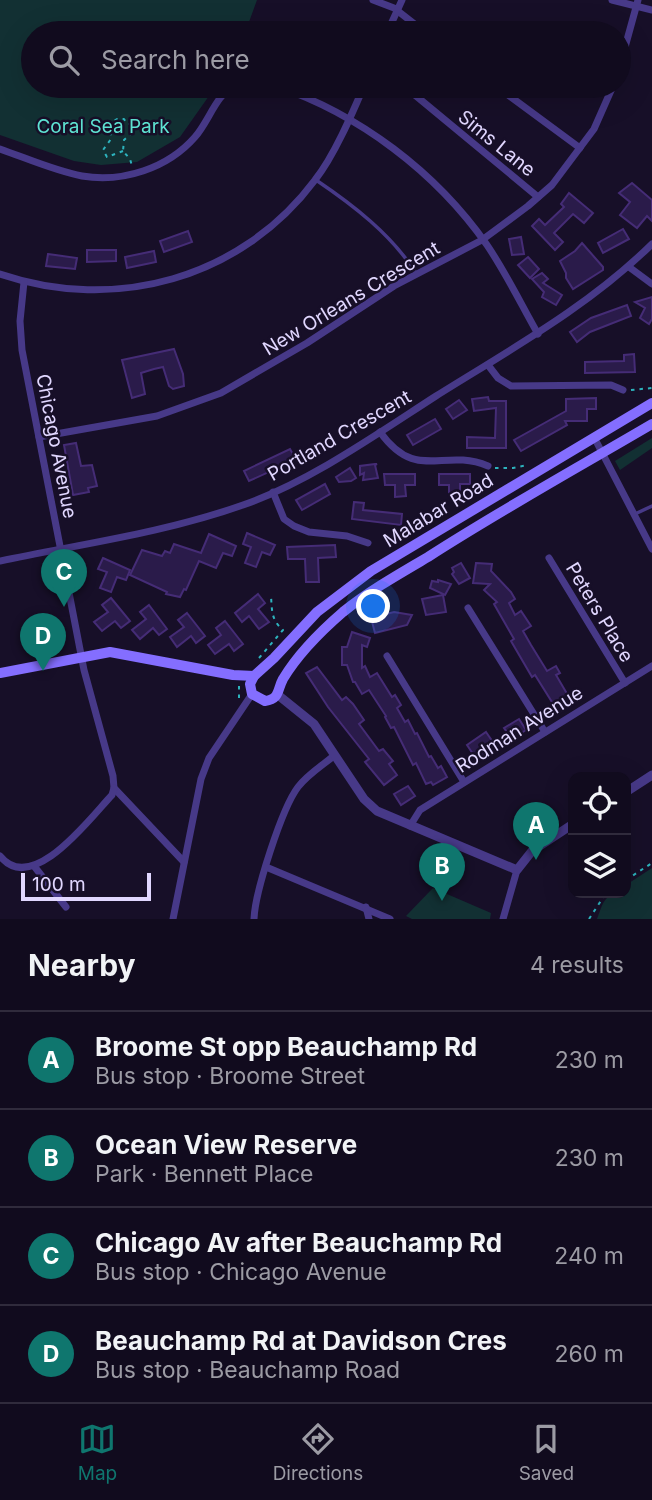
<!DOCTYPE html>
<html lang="en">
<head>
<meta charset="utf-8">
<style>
  :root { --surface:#110b1e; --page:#1e192b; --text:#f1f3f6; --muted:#9c9ba4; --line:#302b3c; --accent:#0f766e }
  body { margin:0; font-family:Inter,sans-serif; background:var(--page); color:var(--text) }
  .controls { position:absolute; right:21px; bottom:21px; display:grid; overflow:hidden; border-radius:14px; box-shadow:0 7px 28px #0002 }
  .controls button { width:63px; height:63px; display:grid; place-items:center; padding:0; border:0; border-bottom:2px solid var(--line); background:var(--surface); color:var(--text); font:35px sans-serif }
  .scale { position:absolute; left:21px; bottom:18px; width:130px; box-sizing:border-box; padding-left:7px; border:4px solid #e1d7ff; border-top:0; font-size:19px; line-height:24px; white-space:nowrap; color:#e1d7ff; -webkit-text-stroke:5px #170f28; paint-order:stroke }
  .you { position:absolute; left:374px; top:607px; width:24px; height:24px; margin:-18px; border:5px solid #fff; border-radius:50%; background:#1a73e8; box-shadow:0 0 0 10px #1a73e833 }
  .badge { display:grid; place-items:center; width:46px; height:46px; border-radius:50%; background:var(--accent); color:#fff; font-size:23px; font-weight:700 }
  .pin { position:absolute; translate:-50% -58px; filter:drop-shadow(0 2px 4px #0008) }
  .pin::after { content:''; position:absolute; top:37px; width:24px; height:21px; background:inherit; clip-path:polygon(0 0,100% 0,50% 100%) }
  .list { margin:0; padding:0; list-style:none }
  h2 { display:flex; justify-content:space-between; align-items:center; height:91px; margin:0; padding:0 28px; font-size:30px }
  h2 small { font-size:23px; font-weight:400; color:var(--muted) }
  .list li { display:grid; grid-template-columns:46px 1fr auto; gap:21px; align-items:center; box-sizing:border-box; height:98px; padding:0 28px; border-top:2px solid var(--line) }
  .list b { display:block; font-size:26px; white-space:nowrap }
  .list p { margin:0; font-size:23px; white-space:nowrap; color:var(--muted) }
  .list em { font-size:23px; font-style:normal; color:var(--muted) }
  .icon { flex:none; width:38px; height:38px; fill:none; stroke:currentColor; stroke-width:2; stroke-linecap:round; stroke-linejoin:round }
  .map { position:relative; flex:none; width:652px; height:919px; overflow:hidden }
  .search { position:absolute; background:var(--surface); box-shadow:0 7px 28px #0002; left:21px; right:21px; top:21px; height:77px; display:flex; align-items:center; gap:18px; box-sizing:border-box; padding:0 24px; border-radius:38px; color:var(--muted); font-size:26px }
  .sheet { height:483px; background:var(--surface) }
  nav { display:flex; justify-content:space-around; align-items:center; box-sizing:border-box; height:98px; border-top:2px solid var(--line); background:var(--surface); font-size:19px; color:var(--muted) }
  nav a { display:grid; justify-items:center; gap:4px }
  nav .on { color:var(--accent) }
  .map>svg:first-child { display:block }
  .green { fill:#123033 }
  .building { fill:#2a1b4a; stroke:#452c76; stroke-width:2 }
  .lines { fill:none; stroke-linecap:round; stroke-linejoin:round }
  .path { stroke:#2db3bd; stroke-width:2; stroke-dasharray:3.5 5; stroke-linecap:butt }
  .service { stroke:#473988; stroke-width:3.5 }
  .minor { stroke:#473988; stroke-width:7 }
  .tertiary { stroke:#473988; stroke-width:9 }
  .secondary { stroke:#846eff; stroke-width:10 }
  .labels { text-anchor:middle; stroke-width:5; stroke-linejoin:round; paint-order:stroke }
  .park-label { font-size:19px; fill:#5fe3d3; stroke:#170f28 }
  .street-label { font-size:19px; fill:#e1d7ff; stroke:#170f28 }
</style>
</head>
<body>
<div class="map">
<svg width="652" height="919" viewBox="0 0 652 919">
  <rect width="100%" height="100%" fill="#170f28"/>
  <g class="green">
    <path d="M0,0H257L245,33H33V86H216L180,137L137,162L101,165L74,161L0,135Z"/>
    <path d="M652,438V448L620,470L615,461Z"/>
    <path d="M652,868V919H597C604,901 604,893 626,893V885Z"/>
    <path d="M433,888L491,913L490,919H412L406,916Z"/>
  </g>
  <g class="building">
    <path d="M632,183L652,200V221L647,216L637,228L620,215L630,202L619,193Z"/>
    <path d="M569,193L593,213L584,223L573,214L554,233L563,242L555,250L532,226L539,219L545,225L564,207L561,204Z"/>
    <path d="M623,229L629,239L603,253L598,243Z"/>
    <path d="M188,231L192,242L164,252L160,241Z"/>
    <path d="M521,237L524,254L512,255L509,239Z"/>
    <path d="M582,243L603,267V270L573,289L566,278V273L560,261L575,251Z"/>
    <path d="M87,250H116V261L87,262Z"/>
    <path d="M154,251L156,262L127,268L125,257Z"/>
    <path d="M48,254L77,258L75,269L46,266Z"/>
    <path d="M528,257L539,269L530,278L518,265Z"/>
    <path d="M542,273L548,279L543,283L562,295L556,305L542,297L544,292L532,279Z"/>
    <path d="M652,297V319L649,324L640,318L645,308L635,302Z"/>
    <path d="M627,305L631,316L590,332L577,342L570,332L591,318Z"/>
    <path d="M174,349L183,374L184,386L173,389L169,386L163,367L154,369L141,373L145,394L132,398L122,360Z"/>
    <path d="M634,354L635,372L585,373V362L624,361V355Z"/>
    <path d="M488,397L489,401H506V448H467V437L495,438L496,408L474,411L472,399Z"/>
    <path d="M596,398V409H587V421H565L567,425L521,451L514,440L566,411V399Z"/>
    <path d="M459,400L467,410L453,419L446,409Z"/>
    <path d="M435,419L441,429L413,445L407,435Z"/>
    <path d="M76,443L81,466L92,465L97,486L88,488L89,492L73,495L64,445Z"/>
    <path d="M290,449L295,458L293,461L249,481L244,471Z"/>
    <path d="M375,464H377L375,465L378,478L363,480L364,473L360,475V466Z"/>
    <path d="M350,468L356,478L351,481L339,482L336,477Z"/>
    <path d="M384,474H415V485H405L406,496L395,497V485H385Z"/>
    <path d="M439,474H470V484H460V497L449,496V485H439Z"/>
    <path d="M325,484L330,494L302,510L296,500Z"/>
    <path d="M354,502L364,503L363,510L402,514L401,525L352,519Z"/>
    <path d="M247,533L275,545L270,555L262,552L256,567L245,563L251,547L243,544Z"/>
    <path d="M209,534L236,546L232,556L223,553L216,568L199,561L186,590L184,589L180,597L166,594L167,592L130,575L142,550L162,556L165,551L170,553L174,544L201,553Z"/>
    <path d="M335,545L336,557L318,558L319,582H306L305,559H288L287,547Z"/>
    <path d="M103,558L130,570L126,580L117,577L111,592L100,588L107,572L98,569Z"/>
    <path d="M461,563L470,578L459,584L452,574L454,572L452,568Z"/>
    <path d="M476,563L492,564L491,571L511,592L515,599L509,603L515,615L521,611L531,626L523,631L531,645L547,671L556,666L560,673L556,675L573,704L561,711L560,708L557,710L535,675L532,677L511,641L514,639L494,604L497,602L484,590L490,584L473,583Z"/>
    <path d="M438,580L451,584L445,595L430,588L432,581L438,582Z"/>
    <path d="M258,594L265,603L258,609L269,622L259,629L249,616L242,622L235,613Z"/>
    <path d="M443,595L446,612L426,615L422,599Z"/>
    <path d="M111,598L130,621L121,628L115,621L102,631L94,622L108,612L102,605Z"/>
    <path d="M149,605L167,629L159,635L153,628L140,639L132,630L146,619L140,612Z"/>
    <path d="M394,612L412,615L407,625L375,633L371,618Z"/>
    <path d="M187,613L205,636L196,643L191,636L177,647L170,637L184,627L178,620Z"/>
    <path d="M225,621L243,644L234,651L229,644L215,654L208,645L221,635L216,628Z"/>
    <path d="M352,632L370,638L367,647L362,645V668L365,666L370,677L377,673L392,697L395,695L401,705L397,708L405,722L408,720L415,734L417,733L429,757L431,756L438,768L441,766L447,777L433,785L431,782L426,784L416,763L413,765L394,727L391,728L385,717L386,716L369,690L362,694L355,682H353L347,665H342V647H347Z"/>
    <path d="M317,667L342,700L346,697L353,704L364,720L359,724L379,751L383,749L393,761L389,764L397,775L384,785L365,762L369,759L328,707L306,673Z"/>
    <path d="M519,719L526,730L512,739L504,728Z"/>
    <path d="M486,732L497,748L477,760L467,745Z"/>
    <path d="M408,786L415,796L401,805L394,794Z"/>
  </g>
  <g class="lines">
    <g class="path">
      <path d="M123,151L107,157L103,150L111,139L110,124L117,119H124L127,124H133L137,128L124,140L123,151L130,159L132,166"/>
      <path d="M631,390L652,388"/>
      <path d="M495,468H513L528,465"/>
      <path d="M259,658L283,630C271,620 272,610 271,596"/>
      <path d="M239,698V686"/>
      <path d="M626,880L652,863"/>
      <path d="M589,919L606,893"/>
    </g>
    <g class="service">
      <path d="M316,180C353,205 391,234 416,273"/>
      <path d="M635,514L652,506"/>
    </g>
    <g class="minor">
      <path d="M373,0L394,8L426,33"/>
      <path d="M612,0L652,10"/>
      <path d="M387,33L402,0"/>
      <path d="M619,69L638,0"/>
      <path d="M276,86C359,114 436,172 487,245C506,273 521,304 538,334"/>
      <path d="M404,86L538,197"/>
      <path d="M496,86L580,148"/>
      <path d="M0,149C26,158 55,171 82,176C123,183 168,168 195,137C209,121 216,95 234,86"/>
      <path d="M629,267L652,284"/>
      <path d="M0,274C115,313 241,279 315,180C334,156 352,114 364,86"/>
      <path d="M24,282L20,321L22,350L84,670L113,776L114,788L184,862"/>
      <path d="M488,365L498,378L511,386L611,385L623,390"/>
      <path d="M380,432C417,483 442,447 488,466"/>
      <path d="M39,437L157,416L221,393L307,343L394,286L482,240L528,206L552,185L594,129L613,86"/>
      <path d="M595,439L652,549"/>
      <path d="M273,492L284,519L294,526L309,532L347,536L368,543"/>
      <path d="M549,558L625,683"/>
      <path d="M0,561C81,544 164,533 243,505C309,482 377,434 436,396C511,349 588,307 652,244"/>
      <path d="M468,608L545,732"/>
      <path d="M387,656L464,782"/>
      <path d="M410,826L420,810L652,666"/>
      <path d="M0,856C32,897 91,817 112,795L114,788"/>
      <path d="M34,866L66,907"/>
      <path d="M266,867L390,919"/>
      <path d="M366,907L369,919"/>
      <path d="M173,919L201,779L209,758L252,694"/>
      <path d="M254,919C255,892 282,808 298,787C308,774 323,765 335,755"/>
      <path d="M503,919L517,870"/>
    </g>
    <g class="tertiary">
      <path d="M278,695L314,724L364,799L377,811L517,870L532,851L573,824"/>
      <path d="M626,792L652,775"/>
    </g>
    <g class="secondary">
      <path d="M652,403L371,571L317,612L274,658L254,676L250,684L252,694L265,701C280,699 277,690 283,679C298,654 321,631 343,612C369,591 399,574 428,557C501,510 577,468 652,424"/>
      <path d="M0,673L110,652L233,675L254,676"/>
    </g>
  </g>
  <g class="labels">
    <g class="park-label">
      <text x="103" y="133">Coral Sea Park</text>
    </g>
    <g class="street-label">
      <text transform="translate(497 143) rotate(39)" y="7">Sims Lane</text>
      <text transform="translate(351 298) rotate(-31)" y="7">New Orleans Crescent</text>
      <text transform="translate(339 435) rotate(-30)" y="7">Portland Crescent</text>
      <text transform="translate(57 446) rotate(79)" y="7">Chicago Avenue</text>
      <text transform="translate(438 510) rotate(-31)" y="7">Malabar Road</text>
      <text transform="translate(600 612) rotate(59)" y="7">Peters Place</text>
      <text transform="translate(519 729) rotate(-32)" y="7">Rodman Avenue</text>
    </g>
  </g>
</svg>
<div class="controls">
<button><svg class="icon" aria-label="locate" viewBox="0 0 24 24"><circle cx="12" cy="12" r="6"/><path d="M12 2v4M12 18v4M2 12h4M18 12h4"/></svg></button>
<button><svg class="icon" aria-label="layers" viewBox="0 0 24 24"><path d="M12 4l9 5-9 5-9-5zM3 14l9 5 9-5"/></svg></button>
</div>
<div class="scale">100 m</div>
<div class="you"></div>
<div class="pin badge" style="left:536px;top:860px">A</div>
<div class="pin badge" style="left:442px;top:901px">B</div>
<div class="pin badge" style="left:64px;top:607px">C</div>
<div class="pin badge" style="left:43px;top:671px">D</div>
<div class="search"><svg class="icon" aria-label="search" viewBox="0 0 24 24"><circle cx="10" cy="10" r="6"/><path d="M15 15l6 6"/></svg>Search here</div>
</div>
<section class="sheet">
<h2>Nearby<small>4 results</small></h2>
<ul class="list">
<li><span class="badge">A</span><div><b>Broome St opp Beauchamp Rd</b><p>Bus stop · Broome Street</p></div><em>230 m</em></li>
<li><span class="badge">B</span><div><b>Ocean View Reserve</b><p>Park · Bennett Place</p></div><em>230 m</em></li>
<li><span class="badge">C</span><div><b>Chicago Av after Beauchamp Rd</b><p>Bus stop · Chicago Avenue</p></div><em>240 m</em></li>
<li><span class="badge">D</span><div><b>Beauchamp Rd at Davidson Cres</b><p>Bus stop · Beauchamp Road</p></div><em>260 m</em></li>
</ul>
</section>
<nav>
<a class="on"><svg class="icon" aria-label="map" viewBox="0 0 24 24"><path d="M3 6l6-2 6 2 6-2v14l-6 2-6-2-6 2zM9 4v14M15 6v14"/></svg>Map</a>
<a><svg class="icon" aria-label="directions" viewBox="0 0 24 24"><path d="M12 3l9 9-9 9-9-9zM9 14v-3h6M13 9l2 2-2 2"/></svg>Directions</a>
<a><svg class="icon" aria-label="saved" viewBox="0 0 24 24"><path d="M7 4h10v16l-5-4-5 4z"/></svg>Saved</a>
</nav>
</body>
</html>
